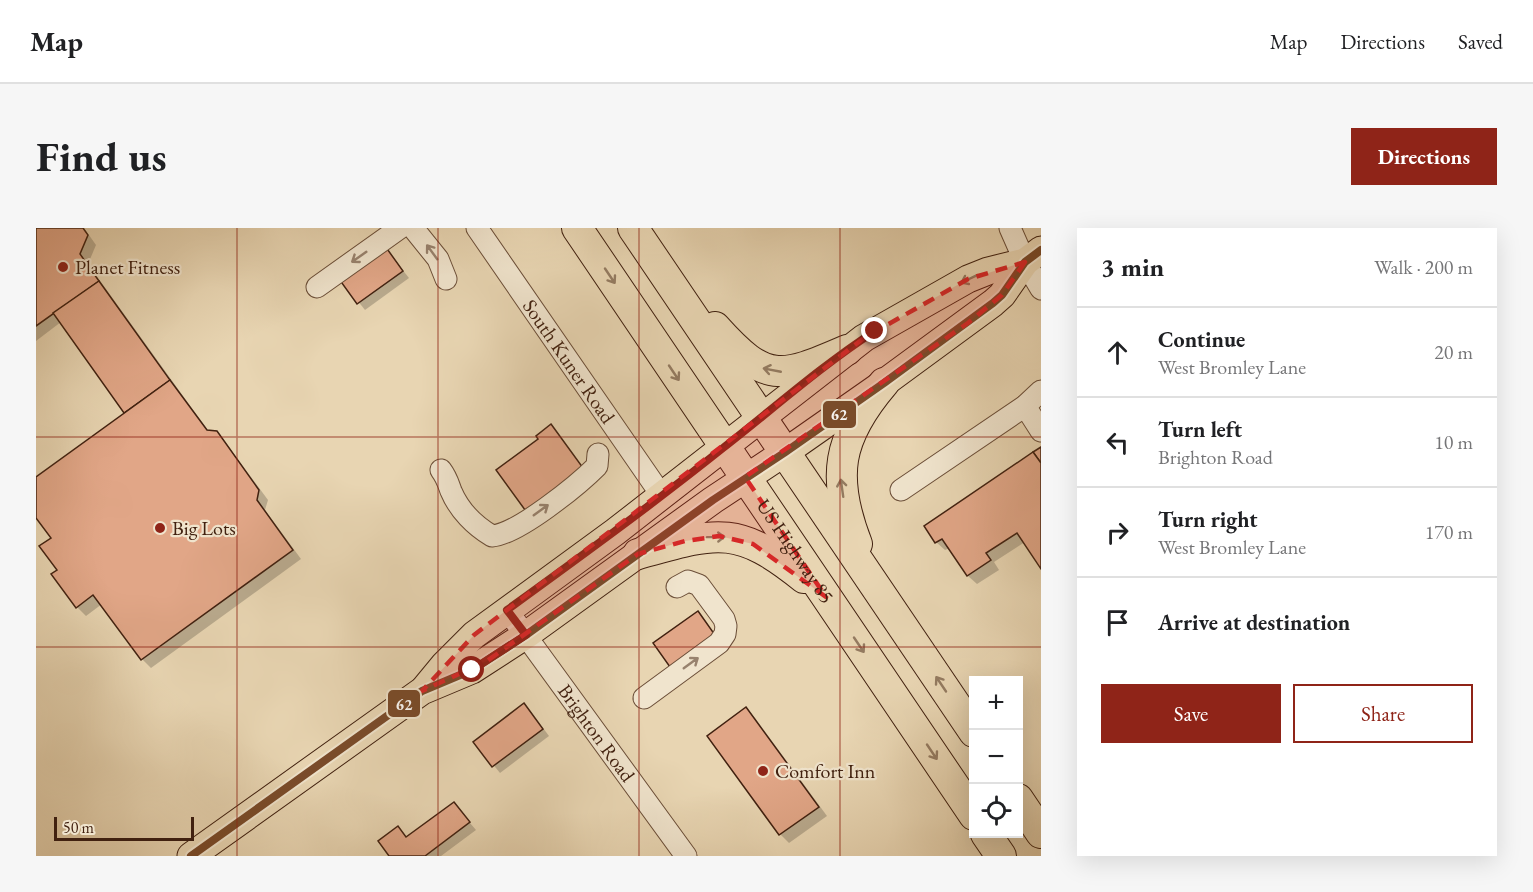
<!DOCTYPE html>
<html lang="en">
<head>
<meta charset="utf-8">
<style>
  :root { --surface:#fff; --page:#f6f6f6; --text:#202124; --muted:#757577; --line:#e0e0e0; --accent:#8f2418 }
  body { margin:0; font-family:"EB Garamond",serif; background:var(--page); color:var(--text) }
  .controls { position:absolute; right:18px; bottom:18px; display:grid; overflow:hidden; border-radius:0px; box-shadow:0 6px 24px #0002 }
  .controls button { width:54px; height:54px; display:grid; place-items:center; padding:0; border:0; border-bottom:2px solid var(--line); background:var(--surface); color:var(--text); font:30px sans-serif }
  .scale { position:absolute; left:18px; bottom:15px; width:140px; box-sizing:border-box; padding-left:6px; border:3px solid #412110; border-top:0; font-size:16px; line-height:21px; white-space:nowrap; color:#412110; -webkit-text-stroke:4px #f0e4cd; paint-order:stroke }
  .stop { position:absolute; width:18px; height:18px; margin:-14px; border:4px solid #8f2418; border-radius:50%; background:#fff }
  .stop.end { background:#8f2418; border-color:#fff; box-shadow:0 2px 6px #0008 }
  .list { margin:0; padding:0; list-style:none }
  h2 { display:flex; justify-content:space-between; align-items:center; height:78px; margin:0; padding:0 24px; font-size:26px }
  h2 small { font-size:20px; font-weight:400; color:var(--muted) }
  .list li { display:grid; grid-template-columns:39px 1fr auto; gap:18px; align-items:center; box-sizing:border-box; height:90px; padding:0 24px; border-top:2px solid var(--line) }
  .list b { display:block; font-size:22px; white-space:nowrap }
  .list p { margin:0; font-size:20px; white-space:nowrap; color:var(--muted) }
  .list em { font-size:20px; font-style:normal; color:var(--muted) }
  .actions { display:flex; gap:12px; padding:18px 24px }
  .actions a { flex:1; padding:14px 0; border:2px solid var(--accent); border-radius:0px; text-align:center; font-size:21px; color:var(--accent) }
  .actions .main { background:var(--accent); color:#fff }
  .icon { flex:none; width:33px; height:33px; fill:none; stroke:currentColor; stroke-width:2; stroke-linecap:round; stroke-linejoin:round }
  .map { position:relative; flex:none; width:1005px; height:628px; overflow:hidden; border-radius:0px }
  header { display:flex; align-items:center; gap:36px; box-sizing:border-box; height:84px; padding:0 30px; background:var(--surface); border-bottom:2px solid var(--line) }
  header strong { font-size:28px }
  nav { display:flex; gap:33px; margin-inline-start:auto; font-size:21px }
  .intro { display:flex; align-items:center; justify-content:space-between; box-sizing:border-box; height:144px; padding:0 36px }
  h1 { margin:0; font-size:42px }
  .button { padding:15px 27px; border-radius:0px; background:var(--accent); color:#fff; font-size:21px; font-weight:700 }
  main { display:flex; gap:36px; padding:0 36px }
  aside { flex:1; background:var(--surface); border-radius:0px; box-shadow:0 6px 24px #0002 }
  .map>svg:first-child { display:block }
  .shadow { fill:#0003 }
  .building { fill:#e1a687; stroke:#412110; stroke-width:1.5 }
  .lines { fill:none; stroke-linecap:round; stroke-linejoin:round }
  .minor-casing { stroke:#6b4e38; stroke-width:23 }
  .major-casing { stroke:#412110; stroke-width:29 }
  .highway-casing { stroke:#412110; stroke-width:32 }
  .minor { stroke:#f0e4cd; stroke-width:21 }
  .major { stroke:#e8d5b2; stroke-width:27 }
  .highway { stroke:#e8d5b2; stroke-width:30 }
  .bus-1-casing { stroke:#f0e4cd; stroke-width:12 }
  .bus-1 { stroke:#7a4b2a; stroke-width:8 }
  .oneway { stroke:#98826e }
  .oneway2 { stroke:#947b61 }
  .route { stroke:#8f2418; stroke-width:8 }
  .marked { fill:#d62828; fill-opacity:0.2; stroke:#d62828; stroke-width:4.5; stroke-dasharray:12 8; stroke-linejoin:round }
  .grid { fill:none; stroke:#8f2418; stroke-width:1.5; stroke-opacity:0.55 }
  .poi-dot { fill:#8f2418; stroke:#f0e4cd; stroke-width:2 }
  .labels { text-anchor:middle; stroke-width:4.5; stroke-linejoin:round; paint-order:stroke }
  .poi-label { font-size:20px; fill:#412110; stroke:#f0e4cd; text-anchor:start }
  .street-label { font-size:20px; fill:#412110; stroke:#f0e4cd }
  .line-badge { stroke:#f0e4cd; stroke-width:2 }
  .badge-label { font-size:16px; text-anchor:middle; font-weight:bold; fill:#fff }
</style>
</head>
<body>
<header>
<strong>Map</strong>
<nav><a>Map</a><a>Directions</a><a>Saved</a></nav>
</header>
<div class="intro"><h1>Find us</h1><a class="button">Directions</a></div>
<main>
<div class="map">
<svg width="1005" height="628" viewBox="0 0 1005 628">
  <rect width="100%" height="100%" fill="#e8d5b2"/>
  <filter id="stains"><feTurbulence type="fractalNoise" baseFrequency=".00333" numOctaves="4"/><feColorMatrix values="0 0 0 0 .2 0 0 0 0 .09 0 0 0 0 .02 0 0 0 .5 -.17"/></filter>
  <radialGradient id="worn" r=".72"><stop offset=".6" stop-color="#630" stop-opacity="0"/><stop offset="1" stop-color="#630" stop-opacity=".3"/></radialGradient>
  <g class="shadow">
    <path d="M0,0H48L60,17L52,36L173,204L180,205L189,214L232,272L229,282L265,331L115,440L106,431L66,376L50,388L41,379L23,342L17,310L0,287V251L90,185L25,94L0,113Z"/>
    <path d="M349,20L373,50L329,82L305,52Z"/>
    <path d="M1005,221V338L989,314L958,334L963,342L941,356L932,348L914,320L909,322L900,314Z"/>
    <path d="M710,481L719,490L791,588L753,615L745,607L673,508Z"/>
    <path d="M495,484L513,508L464,545L439,514Z"/>
    <path d="M418,576L440,602L405,628H355L368,607L371,611Z"/>
  </g>
  <g class="building">
    <path d="M0,0H47L52,7L44,26L63,53L0,98Z"/>
    <path d="M349,18L367,43L321,76L303,51Z"/>
    <path d="M63,53L134,152L88,185L17,85Z"/>
    <path d="M134,152L171,202L181,203L223,262L221,272L257,322L105,432L57,367L40,380L15,346L21,342L3,318L15,310L0,290V249Z"/>
    <path d="M515,196L550,244L492,286L460,242L502,211L500,208Z"/>
    <path d="M1005,219V235L997,224Z"/>
    <path d="M997,224L1005,235V341L981,305L950,325L955,332L931,348L906,311L899,315L888,298Z"/>
    <path d="M662,383L679,407L634,439L617,415Z"/>
    <path d="M488,475L507,501L456,539L437,514Z"/>
    <path d="M710,479L783,579L743,607L671,508Z"/>
    <path d="M418,574L434,594L389,628H353L342,613L362,598L370,609Z"/>
  </g>
  <g class="lines">
    <defs>
      <g id="minor">
        <path d="M377,0L402,31L410,51"/>
        <path id="s1" d="M441,0L626,268"/>
        <path d="M974,0L989,34L1005,61"/>
        <path d="M281,59L364,0"/>
        <path d="M989,178L1005,203"/>
        <path d="M405,242C411,250 412,255 415,263C423,282 439,298 456,308C482,306 542,257 561,238L562,226"/>
        <path d="M865,262L989,178L1005,163"/>
        <path id="s2" d="M471,382L650,628"/>
        <path d="M608,470L683,415L689,406L690,398L688,391L663,357L652,353L641,359"/>
      </g>
      <g id="major">
        <path d="M389,460L408,437L438,407L579,304L828,110L932,51L952,43L989,34"/>
        <path d="M155,628L386,463L436,442L490,407L677,272L748,225L848,155L957,75L966,67L989,34L1005,22"/>
      </g>
      <g id="highway">
        <path id="s3" d="M541,0L938,587"/>
        <path d="M597,0L938,504"/>
        <path d="M679,99C730,156 744,151 811,122"/>
        <path d="M821,316C795,249 801,210 848,155"/>
        <path d="M602,326C681,304 701,296 768,350"/>
        <path d="M982,571L1005,605"/>
        <path d="M950,606L965,628"/>
      </g>
    </defs>
    <use href="#minor" class="minor-casing"/>
    <use href="#major" class="major-casing"/>
    <use href="#highway" class="highway-casing"/>
    <use href="#minor" class="minor"/>
    <use href="#major" class="major"/>
    <use href="#highway" class="highway"/>
    <defs>
      <path id="bus-1" d="M155,628L386,463L436,442L490,407L677,272L748,225L848,155L957,75L966,67L989,34L1005,22"/>
    </defs>
    <use href="#bus-1" class="bus-1-casing"/>
    <use href="#bus-1" class="bus-1"/>
  </g>
  <defs><path id="oneway-shaft" d="M-6 0H5M1.5-3L5.5 0L1.5 3" fill="none" stroke-width="1.6" stroke-linecap="round" stroke-linejoin="round" transform="scale(1.5)"/></defs>
  <g class="oneway">
    <use href="#oneway-shaft" transform="translate(396 24) rotate(-126)"/>
    <use href="#oneway-shaft" transform="translate(323 29) rotate(145)"/>
    <use href="#oneway-shaft" transform="translate(505 282) rotate(-36)"/>
    <use href="#oneway-shaft" transform="translate(655 435) rotate(-36)"/>
  </g>
  <g class="oneway2">
    <use href="#oneway-shaft" transform="translate(574 48) rotate(56)"/>
    <use href="#oneway-shaft" transform="translate(933 51) rotate(154)"/>
    <use href="#oneway-shaft" transform="translate(736 142) rotate(-169)"/>
    <use href="#oneway-shaft" transform="translate(638 145) rotate(56)"/>
    <use href="#oneway-shaft" transform="translate(806 260) rotate(-98)"/>
    <use href="#oneway-shaft" transform="translate(680 309) rotate(-1)"/>
    <use href="#oneway-shaft" transform="translate(823 417) rotate(56)"/>
    <use href="#oneway-shaft" transform="translate(905 456) rotate(-124)"/>
    <use href="#oneway-shaft" transform="translate(896 524) rotate(56)"/>
  </g>
  <g class="lines">
    <path class="route" d="M436,442L490,407L471,382C544,329 617,276 687,220C737,181 785,138 839,103"/>
  </g>
  <path class="marked" d="M989,34L966,67L932,95L709,249L790,369L717,316L683,308L649,313L602,326L451,433L386,463L438,407L828,110L932,51Z"/>
  <path class="grid" d="M201,0V628M402,0V628M603,0V628M804,0V628M0,209H1005M0,419H1005"/>
  <g class="poi-dot">
    <circle cx="27" cy="39" r="6"/>
    <circle cx="124" cy="300" r="6"/>
    <circle cx="727" cy="543" r="6"/>
  </g>
  <g class="labels">
    <g class="poi-label">
      <text x="39" y="46">Planet Fitness</text>
      <text x="136" y="307">Big Lots</text>
      <text x="739" y="550">Comfort Inn</text>
    </g>
    <g class="street-label">
      <text dy="7" stroke="none"><textPath href="#s1" startOffset="162">South Kuner Road</textPath></text>
      <text dy="7" stroke="none"><textPath href="#s3" startOffset="390">US Highway 85</textPath></text>
      <text dy="7" stroke="none"><textPath href="#s2" startOffset="152">Brighton Road</textPath></text>
    </g>
  </g>
  <g class="line-badge">
    <rect x="786" y="172" width="35" height="29" rx="6" fill="#7a4b2a"/>
    <rect x="351" y="461" width="34" height="29" rx="6" fill="#7a4b2a"/>
  </g>
  <g class="badge-label">
    <text x="803" y="192">62</text>
    <text x="368" y="482">62</text>
  </g>
  <rect width="100%" height="100%" filter="url(#stains)"/>
  <rect width="100%" height="100%" fill="url(#worn)"/>
</svg>
<div class="controls">
<button>+</button>
<button>−</button>
<button><svg class="icon" aria-label="locate" viewBox="0 0 24 24"><circle cx="12" cy="12" r="6"/><path d="M12 2v4M12 18v4M2 12h4M18 12h4"/></svg></button>
</div>
<div class="scale">50 m</div>
<div class="stop" style="left:436px;top:442px"></div>
<div class="stop end" style="left:839px;top:103px"></div>
</div>
<aside>
<h2>3 min<small>Walk · 200 m</small></h2>
<ul class="list">
<li><svg class="icon" aria-label="ahead" viewBox="0 0 24 24"><path d="M12 20V5M6 11l6-6 6 6"/></svg><div><b>Continue</b><p>West Bromley Lane</p></div><em>20 m</em></li>
<li><svg class="icon" aria-label="left" viewBox="0 0 24 24"><path d="M17 20v-9H6M10 6l-5 5 5 5"/></svg><div><b>Turn left</b><p>Brighton Road</p></div><em>10 m</em></li>
<li><svg class="icon" aria-label="right" viewBox="0 0 24 24"><path d="M7 20v-9h11M14 6l5 5-5 5"/></svg><div><b>Turn right</b><p>West Bromley Lane</p></div><em>170 m</em></li>
<li><svg class="icon" aria-label="arrive" viewBox="0 0 24 24"><path d="M6 21V4h12l-3 4 3 4H6"/></svg><div><b>Arrive at destination</b></div></li>
</ul>
<div class="actions"><a class="main">Save</a><a>Share</a></div>
</aside>
</main>
</body>
</html>
